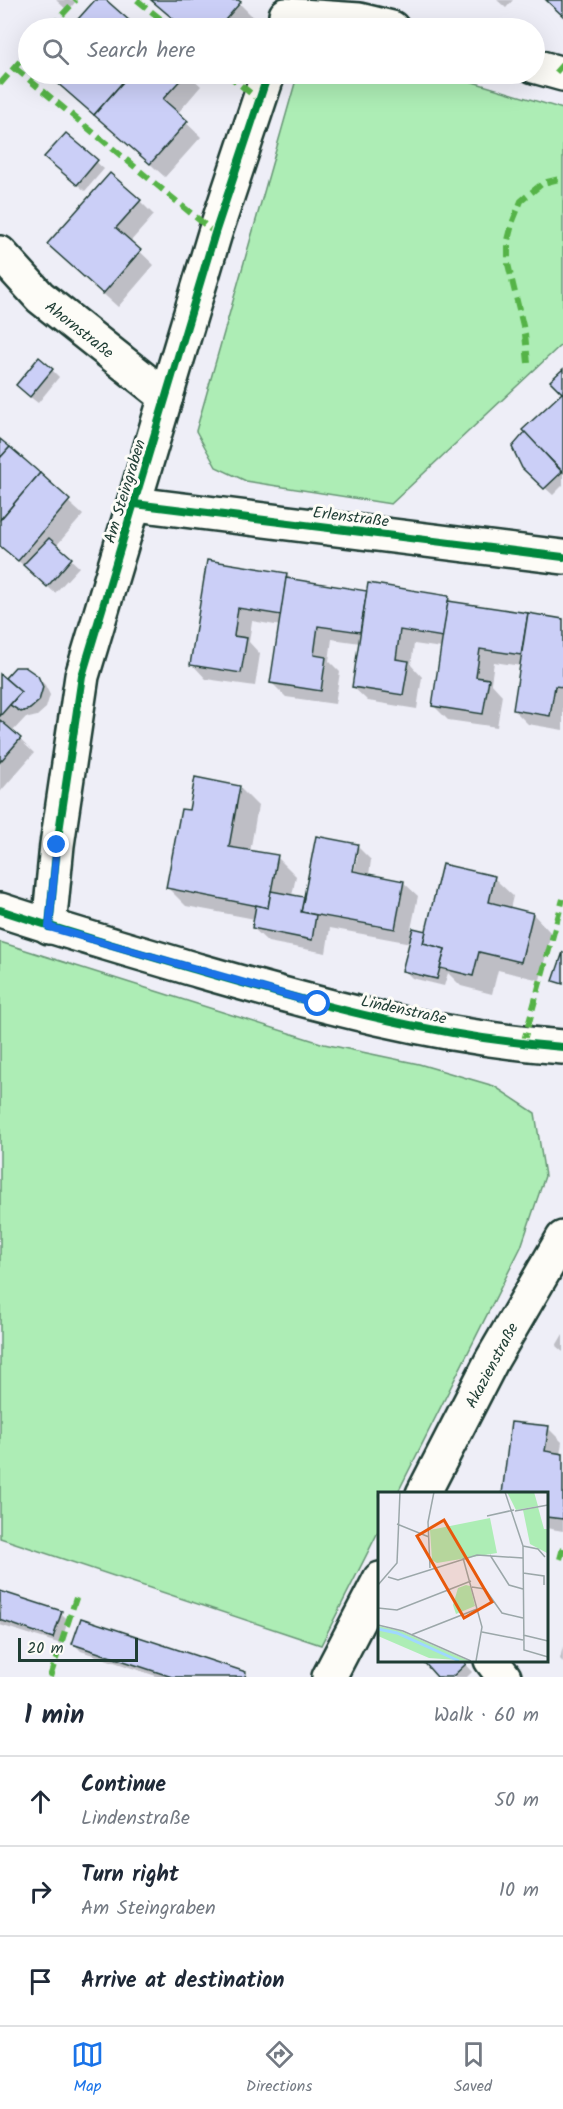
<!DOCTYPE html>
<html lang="en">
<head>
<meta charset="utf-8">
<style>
  :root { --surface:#fff; --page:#f6f6f7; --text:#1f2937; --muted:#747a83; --line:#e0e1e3; --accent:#1a73e8 }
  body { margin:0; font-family:Kalam,sans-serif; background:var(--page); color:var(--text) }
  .scale { position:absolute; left:18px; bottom:15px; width:120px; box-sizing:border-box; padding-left:6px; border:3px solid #1f3d34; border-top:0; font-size:16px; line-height:21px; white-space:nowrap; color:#1f3d34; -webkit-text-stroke:4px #fdfcf7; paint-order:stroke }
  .stop { position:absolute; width:18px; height:18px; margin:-14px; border:4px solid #1a73e8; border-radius:50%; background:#fff }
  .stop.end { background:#1a73e8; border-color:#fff; box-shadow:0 2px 6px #0008 }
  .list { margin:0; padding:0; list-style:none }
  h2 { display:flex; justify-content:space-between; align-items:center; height:78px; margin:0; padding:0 24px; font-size:26px }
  h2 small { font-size:20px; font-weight:400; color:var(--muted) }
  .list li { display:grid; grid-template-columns:39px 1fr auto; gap:18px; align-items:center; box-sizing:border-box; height:90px; padding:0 24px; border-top:2px solid var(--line) }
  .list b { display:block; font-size:22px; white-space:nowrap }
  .list p { margin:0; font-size:20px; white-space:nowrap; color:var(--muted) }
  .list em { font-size:20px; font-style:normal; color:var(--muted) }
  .icon { flex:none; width:33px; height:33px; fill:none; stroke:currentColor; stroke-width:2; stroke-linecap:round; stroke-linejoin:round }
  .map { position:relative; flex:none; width:563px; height:1677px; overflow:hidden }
  .search { position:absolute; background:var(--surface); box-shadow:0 6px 24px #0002; left:18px; right:18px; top:18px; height:66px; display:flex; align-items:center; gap:15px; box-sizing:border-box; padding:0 21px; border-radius:33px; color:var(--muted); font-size:22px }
  .sheet { height:348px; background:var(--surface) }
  nav { display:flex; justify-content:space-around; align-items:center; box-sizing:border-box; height:84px; border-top:2px solid var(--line); background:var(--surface); font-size:16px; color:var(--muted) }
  nav a { display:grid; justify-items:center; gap:3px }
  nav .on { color:var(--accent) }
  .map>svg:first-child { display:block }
  .green { fill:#adedb5; stroke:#669574; stroke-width:1.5 }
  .shadow { fill:#0003; fill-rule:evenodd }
  .building { fill:#cbcff7; stroke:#1f3d34; stroke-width:1.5 }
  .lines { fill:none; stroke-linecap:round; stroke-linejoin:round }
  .minor-casing { stroke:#1f3d34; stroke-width:38 }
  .minor { stroke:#fdfcf7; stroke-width:33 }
  .quiet { stroke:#55b346; stroke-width:6; stroke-dasharray:12 6; stroke-linecap:butt }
  .cycleway-casing { stroke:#fdfcf7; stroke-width:11 }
  .cycleway { stroke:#00873e; stroke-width:8 }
  .route { stroke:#1a73e8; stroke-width:8 }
  .labels { text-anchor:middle; stroke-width:6; stroke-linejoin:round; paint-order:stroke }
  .street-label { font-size:16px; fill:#1f3d34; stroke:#fdfcf7 }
  .inset-river { fill:none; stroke:#9fd8ff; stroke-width:3 }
  .inset-road { fill:none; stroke:#9ba7a9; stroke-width:1.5 }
  .view { fill:#e8590c; fill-opacity:0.15; stroke:#e8590c; stroke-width:3 }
  .inset-edge { fill:none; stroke:#1f3d34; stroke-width:3 }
</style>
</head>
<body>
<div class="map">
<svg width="563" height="1677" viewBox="0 0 563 1677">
  <rect width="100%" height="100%" fill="#eeeef7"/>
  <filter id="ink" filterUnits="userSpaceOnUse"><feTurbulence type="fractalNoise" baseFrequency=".0167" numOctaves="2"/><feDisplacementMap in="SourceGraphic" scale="12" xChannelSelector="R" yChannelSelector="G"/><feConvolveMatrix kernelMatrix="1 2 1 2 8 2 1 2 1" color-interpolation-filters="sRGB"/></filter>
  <g filter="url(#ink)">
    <g class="green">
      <path d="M302,74H446L563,109V343L391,504L246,481L216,467L196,431L297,76Z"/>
      <path d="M0,942L324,1044L419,1064L494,1086L535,1113L545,1176L521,1247L397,1494H380V1528L321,1645L0,1538Z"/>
    </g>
    <g class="shadow">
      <path d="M56,0H77L68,11Z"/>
      <path d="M97,0H104L136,28H72Z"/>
      <path d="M151,0H236L254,18L244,28H184Z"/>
      <path d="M497,0H513L506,8Z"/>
      <path d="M48,74H188L201,86L177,114L201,137L165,177Z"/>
      <path d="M66,135L104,169L85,191L54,164Z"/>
      <path d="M140,201L154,215L130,242L154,265L118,307L63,258Z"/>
      <path d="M52,370L59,377L38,403L25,393Z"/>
      <path d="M563,393V485L553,495L531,475Z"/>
      <path d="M0,441L83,515L56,546L79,567L55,593L0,545Z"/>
      <path d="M208,562L286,574L292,580L368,592L448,597L454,603L563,621V730L528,724L514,710L521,666L494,662L491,683L502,695L497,727L448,720L433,705L442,648L414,644L411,665L422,677L417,709L368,701L353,687L360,643L332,639L329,661L340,672L335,704L286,697L272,683L281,626L252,621L249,642L260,654L255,686L206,679L192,664Z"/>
      <path d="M16,669L37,677L45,685L50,695L46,708L37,716L29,718L26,717L12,732L34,753L0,792V675L5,680Z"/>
      <path d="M240,788L258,806L250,852L277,857L296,876L292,896L305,899L357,846L371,860L369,875L403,882L418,896L411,929L426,933L494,878L513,896L510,909L533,914L551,933L540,980L498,970L492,994L461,986L448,973L444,986L412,978L404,970L411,943L330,928L326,953L268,942L253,928L255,919L186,906L167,887L190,812ZM355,854H358L353,878H350Z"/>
      <path d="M563,1334V1352L556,1346Z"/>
      <path d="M548,1428L562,1442L560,1455H563V1531L546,1528V1494H503Z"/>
      <path d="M0,1593L61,1613L68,1620L61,1644L0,1625Z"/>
      <path d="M74,1644L245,1674L249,1677H159L81,1651Z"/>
      <path d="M563,1646V1662L560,1659Z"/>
      <path d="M461,1660L472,1672L467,1677H440Z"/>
    </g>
    <g class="building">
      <path d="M95,0H106L131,22L125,28H70Z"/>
      <path d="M151,0H238L241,2L218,28H184Z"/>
      <path d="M546,0H563V16Z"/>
      <path d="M47,74H130L94,115Z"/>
      <path d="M130,74H186L163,99L188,121L150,164L94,115Z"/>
      <path d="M66,133L98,160L77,185L44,157Z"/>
      <path d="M110,173L141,200L116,228L141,250L103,294L47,244Z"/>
      <path d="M39,357L53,369L30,397L16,385Z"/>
      <path d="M563,369V472L522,430L562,393L550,381Z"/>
      <path d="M525,432L562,472L544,489L522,468L512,447Z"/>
      <path d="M0,439L10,447L0,458Z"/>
      <path d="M10,447L40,473L0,520V458Z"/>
      <path d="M40,473L70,500L18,561L0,546V520Z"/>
      <path d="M49,538L72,558L47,587L23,565Z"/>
      <path d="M207,560L287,573L281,615L238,608L234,636L247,638L241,673L190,665Z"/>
      <path d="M286,578L367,591L360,632L318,626L314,655L326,657L321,691L270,683Z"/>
      <path d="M368,583L449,596L443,637L400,630L396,659L409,661L403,695L352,687Z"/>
      <path d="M448,601L528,613L521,655L480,649L476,677L489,679L483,714L432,706Z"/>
      <path d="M528,613L563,619V687L555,686L550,716L513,710Z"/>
      <path d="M15,667H25L38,676L43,687L39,701L30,709L21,712L10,705L21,692L5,678Z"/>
      <path d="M0,674L21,692L0,716Z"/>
      <path d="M0,720L21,738L0,762Z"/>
      <path d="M195,777L240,786L229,847L278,855L268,908L166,888L181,809L189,810Z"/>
      <path d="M316,836L358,844L353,871L404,881L395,929L301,912Z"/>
      <path d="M442,864L495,876L489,902L533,913L521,962L479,952L473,976L440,968L445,949L423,943Z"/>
      <path d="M271,891L304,897L301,912L316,915L312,940L252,928L256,905L268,908Z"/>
      <path d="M413,928L426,931L423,943L445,949L437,979L402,971Z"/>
      <path d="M563,952V984L553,981Z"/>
      <path d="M511,1422L549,1426L545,1451L563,1454V1519L546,1517V1494H502Z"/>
      <path d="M0,1591L62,1611L53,1638L0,1620Z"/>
      <path d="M81,1618L246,1672L245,1677H172L72,1644Z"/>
      <path d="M422,1660H463L466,1664L452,1677H437Z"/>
    </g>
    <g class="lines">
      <defs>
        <g id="minor">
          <path d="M286,15L359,20L392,28"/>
          <path d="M534,66L563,74"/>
          <path d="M0,253L40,297L166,397"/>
          <path d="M135,504L563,557"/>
          <path d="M0,910C66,932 133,951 200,971C318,1005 439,1038 563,1047"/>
          <path d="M49,927L57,845L82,676L215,233L268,74"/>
          <path d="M423,1494L492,1360L563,1238"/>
          <path d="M491,1660L504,1677"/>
          <path d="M329,1677L380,1579"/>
        </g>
      </defs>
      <use href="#minor" class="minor-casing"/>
      <use href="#minor" class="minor"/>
      <g class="quiet">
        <path d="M137,0L172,28"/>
        <path d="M50,28L76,0"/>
        <path d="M15,68L215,233"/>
        <path d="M556,72L563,64"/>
        <path d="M227,74L259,100"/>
        <path d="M0,84L28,52"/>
        <path d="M528,363L525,334L508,264V240L513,221L521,201L543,183L563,178"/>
        <path d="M523,1044L563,899"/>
        <path d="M560,1559L563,1548"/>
        <path d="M50,1677L76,1598"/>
      </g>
      <defs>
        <g id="cycleway">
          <path d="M135,504L563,557"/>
          <path d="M0,910C66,932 133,951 200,971C318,1005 439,1038 563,1047"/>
          <path d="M49,927L57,845L82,676L215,233L268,74"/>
        </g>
      </defs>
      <use href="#cycleway" class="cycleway-casing"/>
      <use href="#cycleway" class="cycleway"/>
    </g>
  </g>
  <g class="lines" filter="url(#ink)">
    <path class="route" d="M57,845L49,927L318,1004"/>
  </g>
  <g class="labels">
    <g class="street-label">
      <text transform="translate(80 329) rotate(38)" y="6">Ahornstraße</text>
      <text transform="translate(124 491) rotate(-73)" y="6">Am Steingraben</text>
      <text transform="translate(351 516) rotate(7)" y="6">Erlenstraße</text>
      <text transform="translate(404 1009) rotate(12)" y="6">Lindenstraße</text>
      <text transform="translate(491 1365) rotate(-62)" y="6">Akazienstraße</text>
    </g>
  </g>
  <g transform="translate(378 1492)">
    <rect width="170" height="170" fill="#eeeef7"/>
    <path d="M129,0H156L160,14L138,18ZM160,15L166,37H169V61L152,52L145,18ZM112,26L119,61L59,71L54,68L52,38ZM88,93L92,94L97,114L78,122L75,113L80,96ZM0,134L23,139L91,169L51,166L0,144Z" fill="#adedb5"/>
    <path class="inset-river" d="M0,137L19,141L81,169"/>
    <path class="inset-road" d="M127,0L145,54L146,158L170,165M137,19L170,13M109,24L136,18M19,32L51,45M145,54L160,57L167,65M112,63L131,93L145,97M85,66L104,135L98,169M52,76L50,30L56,0M145,81L166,84V93M10,85L20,88L99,63L145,66M0,93L19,71L22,0M94,95L107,97L124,121L145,126M0,116L19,118L93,89M0,133L25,139L93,169M104,140L145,148M33,143L99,117M145,143L170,149"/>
    <path class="view" d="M66,28L114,110L86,126L39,44Z"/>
    <rect width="170" height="170" class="inset-edge"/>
  </g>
</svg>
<div class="scale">20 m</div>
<div class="stop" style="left:318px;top:1004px"></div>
<div class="stop end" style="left:57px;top:845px"></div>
<div class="search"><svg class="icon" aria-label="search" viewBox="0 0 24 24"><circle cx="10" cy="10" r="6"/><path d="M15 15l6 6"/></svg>Search here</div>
</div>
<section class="sheet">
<h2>1 min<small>Walk · 60 m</small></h2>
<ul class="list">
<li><svg class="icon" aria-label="ahead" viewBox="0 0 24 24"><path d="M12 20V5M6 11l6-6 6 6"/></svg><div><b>Continue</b><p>Lindenstraße</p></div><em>50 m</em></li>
<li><svg class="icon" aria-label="right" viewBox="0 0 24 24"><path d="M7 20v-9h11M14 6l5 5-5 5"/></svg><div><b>Turn right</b><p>Am Steingraben</p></div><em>10 m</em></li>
<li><svg class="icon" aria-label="arrive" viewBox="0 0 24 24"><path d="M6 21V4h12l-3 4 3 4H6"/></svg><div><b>Arrive at destination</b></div></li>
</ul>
</section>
<nav>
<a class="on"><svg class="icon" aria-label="map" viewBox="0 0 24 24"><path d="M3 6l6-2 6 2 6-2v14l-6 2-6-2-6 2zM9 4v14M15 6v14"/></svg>Map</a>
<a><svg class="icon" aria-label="directions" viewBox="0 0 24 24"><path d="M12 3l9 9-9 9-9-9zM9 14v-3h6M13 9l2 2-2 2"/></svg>Directions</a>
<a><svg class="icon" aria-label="saved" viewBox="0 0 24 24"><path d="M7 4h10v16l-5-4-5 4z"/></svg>Saved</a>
</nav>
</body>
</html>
